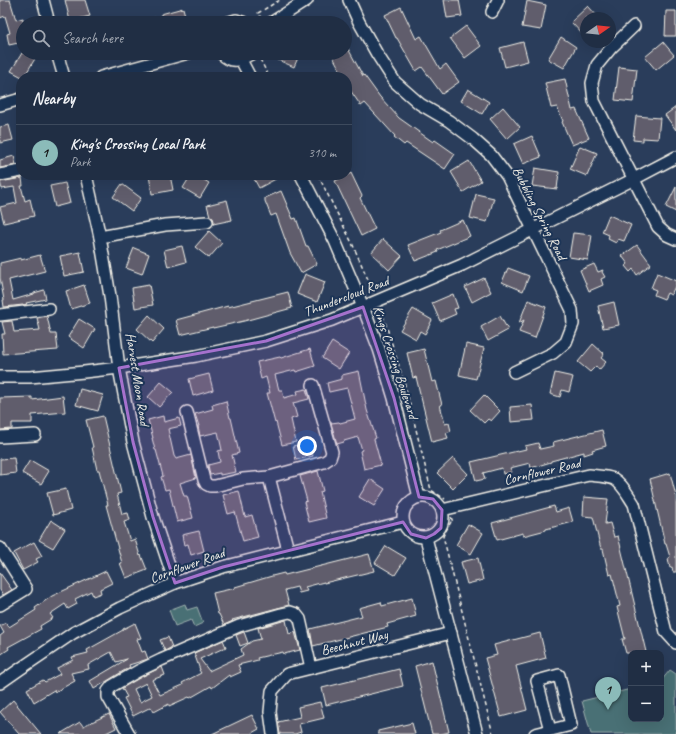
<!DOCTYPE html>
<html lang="en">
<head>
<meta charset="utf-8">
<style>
  :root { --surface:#202e44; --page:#28364b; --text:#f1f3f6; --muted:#a2a8b2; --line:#3d4a5d; --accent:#8bbbb9 }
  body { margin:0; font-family:Caveat,sans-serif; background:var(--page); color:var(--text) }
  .controls { position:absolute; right:12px; bottom:12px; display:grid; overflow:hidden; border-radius:8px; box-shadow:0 4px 16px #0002 }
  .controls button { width:36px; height:36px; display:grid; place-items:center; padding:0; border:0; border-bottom:1px solid var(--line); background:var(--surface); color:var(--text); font:20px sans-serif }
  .compass { position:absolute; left:580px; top:12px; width:36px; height:36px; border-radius:50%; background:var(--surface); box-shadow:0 4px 16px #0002; rotate:76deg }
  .you { position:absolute; left:307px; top:446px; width:14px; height:14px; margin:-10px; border:3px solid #fff; border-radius:50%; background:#1a73e8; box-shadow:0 0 0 6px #1a73e833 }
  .badge { display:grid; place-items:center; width:26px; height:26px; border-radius:50%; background:var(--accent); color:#111; font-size:13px; font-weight:700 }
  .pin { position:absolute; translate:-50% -33px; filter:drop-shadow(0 1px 2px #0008) }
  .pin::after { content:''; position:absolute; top:21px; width:14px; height:12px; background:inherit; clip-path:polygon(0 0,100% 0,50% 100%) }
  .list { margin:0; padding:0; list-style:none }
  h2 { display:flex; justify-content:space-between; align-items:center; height:52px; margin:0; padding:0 16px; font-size:17px }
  h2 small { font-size:13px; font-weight:400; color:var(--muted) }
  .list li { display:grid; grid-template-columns:26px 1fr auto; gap:12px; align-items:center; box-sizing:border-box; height:56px; padding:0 16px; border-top:1px solid var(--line) }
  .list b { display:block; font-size:15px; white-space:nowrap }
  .list p { margin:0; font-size:13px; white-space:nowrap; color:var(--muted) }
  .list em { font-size:13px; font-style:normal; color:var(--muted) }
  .icon { flex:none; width:22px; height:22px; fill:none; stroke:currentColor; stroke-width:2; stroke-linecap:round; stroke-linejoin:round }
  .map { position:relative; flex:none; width:676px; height:734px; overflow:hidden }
  .search { position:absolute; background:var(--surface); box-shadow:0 4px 16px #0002; left:16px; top:16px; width:336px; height:44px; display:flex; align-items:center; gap:10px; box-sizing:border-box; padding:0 14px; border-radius:22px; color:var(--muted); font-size:15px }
  .panel { position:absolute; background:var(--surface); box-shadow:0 4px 16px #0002; left:16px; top:72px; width:336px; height:108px; border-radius:16px }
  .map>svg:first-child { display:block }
  .green { fill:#487074; stroke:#9eb0ae }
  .building { fill:#605d6c; stroke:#f4f1e8; fill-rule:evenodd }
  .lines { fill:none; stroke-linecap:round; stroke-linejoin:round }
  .minor-casing { stroke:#f4f1e8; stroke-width:14 }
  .path { stroke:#f4f1e8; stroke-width:1.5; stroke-dasharray:4 3; stroke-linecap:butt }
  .minor { stroke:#1d3557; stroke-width:11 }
  .marked { fill:#a571cd; fill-opacity:0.2; stroke:#a571cd; stroke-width:3; stroke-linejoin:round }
  .labels { text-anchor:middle; stroke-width:4; stroke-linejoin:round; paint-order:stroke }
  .street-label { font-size:14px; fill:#f4f1e8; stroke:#1d3557 }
</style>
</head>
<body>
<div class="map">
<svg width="676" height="734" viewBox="0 0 676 734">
  <rect width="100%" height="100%" fill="#2a3d5b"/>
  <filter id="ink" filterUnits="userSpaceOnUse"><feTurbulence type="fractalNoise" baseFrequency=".025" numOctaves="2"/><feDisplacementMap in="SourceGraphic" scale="8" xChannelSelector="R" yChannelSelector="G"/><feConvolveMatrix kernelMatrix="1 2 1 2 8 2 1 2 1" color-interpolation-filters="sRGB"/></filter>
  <g filter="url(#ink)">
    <g class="green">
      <path d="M185,604L187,610L197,607L203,623L194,627L191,620L175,626L169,610Z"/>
      <path d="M670,670L676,674V734H591L582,701L631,689V719H661V681Z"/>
    </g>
    <g class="building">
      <path d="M0,0H10L16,20L23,18V42L9,45L7,34L10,33L5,16L0,18Z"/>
      <path d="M65,0H85L90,16L70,21Z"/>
      <path d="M444,0H459L462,16L447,18Z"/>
      <path d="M527,1L546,5L541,30L522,27Z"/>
      <path d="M588,6L599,18H586V38L571,22Z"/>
      <path d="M401,7L416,39L421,36L440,69L446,64L459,82L442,94L422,67L416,71L397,38H396L385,15Z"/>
      <path d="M183,8L187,23H142V20L161,16V14Z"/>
      <path d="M666,11H676V36H665Z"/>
      <path d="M466,26L481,46L465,58L450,38Z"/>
      <path d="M561,37L576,47L564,68L548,59Z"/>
      <path d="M523,42L528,61L505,67L500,48Z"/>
      <path d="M663,42L674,55L656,70L645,57Z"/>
      <path d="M345,43L363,76L364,75L380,97L399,118L433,142L435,140L455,154L445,169L406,143L404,145L394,137L395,136L365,103L361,106L348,87L349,86L347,82V77H344L332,55L336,53H345Z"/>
      <path d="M22,53H29L36,57L24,77H22L11,71Z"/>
      <path d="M281,53H300L294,67L278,60Z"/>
      <path d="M619,67L637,69L633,102L615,100Z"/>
      <path d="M565,79L572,110L576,109L589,138L572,145L562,122L563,121L557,107L551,108L545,83Z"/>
      <path d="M468,89L489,102L482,114L461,101Z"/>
      <path d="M503,107L520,127L507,139L490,119Z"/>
      <path d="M676,107V130L665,115Z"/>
      <path d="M636,116L660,118L658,139L643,138V141L633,140Z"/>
      <path d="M9,125L13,140L0,143V127Z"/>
      <path d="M532,136L541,157L523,164L514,144Z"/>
      <path d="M580,146L597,153L587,176L570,169Z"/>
      <path d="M14,156L16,165L0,168V160Z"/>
      <path d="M469,161L481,181L463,192L451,172Z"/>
      <path d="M535,168L559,172L557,189L532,186Z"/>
      <path d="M351,173L362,196L360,198L375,229L361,236L335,181Z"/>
      <path d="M149,175H170L173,190L152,194Z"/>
      <path d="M191,175H196L209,183L200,198L183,188Z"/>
      <path d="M252,175H283L259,188Z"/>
      <path d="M22,178L23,186H21L25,201L30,199L34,216L4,223L0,207L17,203L14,187L2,189L0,182Z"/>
      <path d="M65,183L70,203L55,207L50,186Z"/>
      <path d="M122,184L141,198L132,211L113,197Z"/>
      <path d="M676,187V212L666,207Z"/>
      <path d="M281,191L293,219L296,218L306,246H308L317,264L301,273L290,253L276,214L271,216L265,201V198Z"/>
      <path d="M476,194L494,198L487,222L470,218Z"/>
      <path d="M227,200L232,220L213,224L214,221L213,218L210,216L207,205Z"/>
      <path d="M609,215L631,225L624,241L618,239L616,243L608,239L609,235L602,232Z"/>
      <path d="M463,220L470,236L437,250L438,252L415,261L408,245L441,232L440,230Z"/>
      <path d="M209,231L222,243L209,258L195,247Z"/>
      <path d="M573,233L592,235L588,260L569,257Z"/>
      <path d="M383,239L402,256L389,270L371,253Z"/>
      <path d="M637,245L651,264L637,275L633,269L630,272L625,266L628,264L622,256Z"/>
      <path d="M182,246L186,262L168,267L164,250Z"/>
      <path d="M134,248L149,254L142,274L126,268Z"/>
      <path d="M80,252L84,272L64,276L60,256Z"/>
      <path d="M40,255L45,271L9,280L13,300L34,294V293L44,290L46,299L26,303L27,304L23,305L4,307L3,300H4L0,278V263L21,258V260Z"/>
      <path d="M594,264L598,272L603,270L602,272L605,277L601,279L603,285L589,291L580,270Z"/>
      <path d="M508,268L529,276L523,291L502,282Z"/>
      <path d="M657,273L676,281V284L671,295L667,293L664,299L654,295L656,290L651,288Z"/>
      <path d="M305,274L325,282L317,302L297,294Z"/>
      <path d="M484,278L491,292L472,302L465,287Z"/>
      <path d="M84,285L90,303L71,309L66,291Z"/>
      <path d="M149,285L153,305L135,308L132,288Z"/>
      <path d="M288,292L292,308L244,321L213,328V327L180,335L176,320L228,306V307Z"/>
      <path d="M453,294L458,308L454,309L456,314L440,321L432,303Z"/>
      <path d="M528,300L546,307L535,338L519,332L524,320L519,323Z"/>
      <path d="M614,302L619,325L603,328L598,306Z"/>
      <path d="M413,309L432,320L425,334L420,331L416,339L400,330Z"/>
      <path d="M149,315L164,329L152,343L137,329Z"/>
      <path d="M47,316L51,334H56L58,350L3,354L2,334H5L2,322L12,321L14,332L40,330L37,318Z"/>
      <path d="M500,316L508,330L488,341L481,327Z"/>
      <path d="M79,319L95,329L84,348L68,337Z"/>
      <path d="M332,342L349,353L339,369L322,358Z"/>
      <path d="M466,344L484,348L476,379L459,375Z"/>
      <path d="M593,344L604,354L601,358L606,362L599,370L596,366L590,372L578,362Z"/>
      <path d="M310,349L315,366L296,372L295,370L275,375L279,390H282L284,398L298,394L297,391L306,389L309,399L293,403L297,417L291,419L296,442L282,445L276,422L275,423L267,393H270L266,377L261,379L257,362L280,357L281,358Z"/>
      <path d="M424,349L432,382L436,381L442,405H440L445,424L449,423L451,431L446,433L448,438L432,442L416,377L413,378L407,353Z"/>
      <path d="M359,371L367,410L376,438L374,439L381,465L364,469L360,451L362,450L358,437L344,441V442L337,444L331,423L339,422L340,423L355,419L347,388L329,392L327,383L342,379V375Z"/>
      <path d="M555,373L573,377L569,392L562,390L560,397L550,394Z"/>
      <path d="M209,374L213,390L193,396L189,379Z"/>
      <path d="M161,382L173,392L159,407L148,397Z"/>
      <path d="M80,389L103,395L98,411L76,405Z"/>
      <path d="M484,395L500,411L491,421L488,419L484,423L470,410Z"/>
      <path d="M63,396L65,412L32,415V423H12V429L0,430V398L32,397V400Z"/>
      <path d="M226,401L230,418H231L239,453L232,455L236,472L220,475V473L210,475L208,465L220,462L218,451L222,450L218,432L200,436L198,426H199L195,414L213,409L212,405Z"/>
      <path d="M532,405L534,420L511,422L510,407Z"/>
      <path d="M103,416L121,493L117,494L122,514L128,513L130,520L124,522L130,541L135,539L140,556L141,555L147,570L126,578L120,563H122L106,505H108L99,470H97L92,447H93L86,420Z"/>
      <path d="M163,416L164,422L179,418L181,426L168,429L174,456L176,459L191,455L196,478L180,483L184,496H187L193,518L177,522L169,489L165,490L161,477L163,476L156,450H155L152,438H153L148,420Z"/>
      <path d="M602,430L606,446L592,450L593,452L584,455V452L551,461V462L531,468L530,463L510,468L512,472L503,474L502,468L483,473L485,479L476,481L471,462L526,449L525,446L538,443L540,449L554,446L553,442Z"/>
      <path d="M309,442L313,456L296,460L293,446Z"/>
      <path d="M14,458L16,473L0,475V459Z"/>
      <path d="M453,458L468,474L453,489L437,473Z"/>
      <path d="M30,460L49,471L41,484L22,473Z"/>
      <path d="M318,471L323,491L320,492L326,518L309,522L304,502L307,501L300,476Z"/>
      <path d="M670,473L676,496V572H673L672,567L670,568L668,558L670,557L666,544H665L650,479Z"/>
      <path d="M370,479L385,489L374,506L359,497Z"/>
      <path d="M66,489L71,510L53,515L47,493Z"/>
      <path d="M239,491L245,517L252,515L258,537L243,541L235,512L228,514L223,495Z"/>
      <path d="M584,497L608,499L605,524L610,523L614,537L618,536L620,544L628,577L646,652L642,653H626L622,639H625L617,607L620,606L612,574L609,575L603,549H601L593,517L583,516Z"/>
      <path d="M554,506L556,512L569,508L573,522L546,529V530L523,536V533L497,540L492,523Z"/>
      <path d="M51,520L65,529L53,548L39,540Z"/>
      <path d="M468,524L483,533L471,554L456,545Z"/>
      <path d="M199,531L204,551L191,555L188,544L184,545L182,535Z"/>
      <path d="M34,542L42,556L36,559L38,562L23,570L14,553Z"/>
      <path d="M386,546L406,558L395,575L375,563Z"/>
      <path d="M369,554L374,571L324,583V582L305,587L307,591L299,593L297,587L285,590L289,605L232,620L233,621L224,625L219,614H218L213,593L235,588V587L272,576L284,573L285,575Z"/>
      <path d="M478,558L483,580L467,584L461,562Z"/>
      <path d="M106,571L112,583L100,589L101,593L93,596L91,591L75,599L77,604L68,609L65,604L50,614L53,618L40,626L41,629L8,647L9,649L0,655V636L4,633L0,626L6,623L9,627L36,610L35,608L52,596Z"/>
      <path d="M0,573L12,590L3,595L0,590Z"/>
      <path d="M412,598L416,616L387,624L388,627L313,646L310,629L362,616L359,608L381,602L382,606Z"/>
      <path d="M286,620L289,634L295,632L300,650L284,654L283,652L257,658L258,660L238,665L241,672L230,677L229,675L212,688L211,686L190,698L189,697L169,706V704L154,712L151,707L133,716L124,698L127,697L122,688L141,677L162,667L165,675L152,680L160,695L183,685L182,683L201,673L199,670H200L194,653L223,640L226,647L200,659L209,671L213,669L243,655L241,649L252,641L261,639L258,628ZM146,683L152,696L140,702L134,689Z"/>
      <path d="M135,623L141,638L137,639L142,652L145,651L148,659L129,665L130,667L94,689L90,681L127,659L116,662L111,652L88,665L89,669L71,673L75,681L55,692L54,690L34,702L27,689L43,680L45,682L60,674L57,668L73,660L72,657L88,653L87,650L123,630V629Z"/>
      <path d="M244,632L248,643L240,646L236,635Z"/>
      <path d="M540,633L546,658L516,666L527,710L501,717L485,658L497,655L494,645Z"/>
      <path d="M168,637L172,647L165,651L160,640Z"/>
      <path d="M432,661L449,732L441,734H432L415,666Z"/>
      <path d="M399,669L403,686L326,705L322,688Z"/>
      <path d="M13,700L31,722L41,734H19L0,712Z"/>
      <path d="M320,702L324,718L299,724L301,732L295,734H280L278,722L300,717L298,707Z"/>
      <path d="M109,714L116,728L104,734H60L80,722L83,726Z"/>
      <path d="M252,715L259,729L250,734H212Z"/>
      <path d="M412,723L415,734H378V731Z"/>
    </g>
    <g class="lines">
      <defs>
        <g id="minor">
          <path d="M43,0L49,23"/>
          <path d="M349,0L359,22L377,54L395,82L420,104L449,121L473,139L491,155L507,176L572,310L573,324L566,342L553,353L514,372"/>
          <path d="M492,12L498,0"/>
          <path d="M226,23L236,20L245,23"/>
          <path d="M271,23L307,0"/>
          <path d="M634,26L611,48L597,65L592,83L594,101L658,227L667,235L676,239"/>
          <path d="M57,53L64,77"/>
          <path d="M221,53C231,64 239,61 251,54V53"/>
          <path d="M241,60L250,77"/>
          <path d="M101,77L188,53"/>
          <path d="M0,105L21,99"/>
          <path d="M0,175L21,171"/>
          <path d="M86,175L100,237L110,296L119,368L133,442L153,517L175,583"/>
          <path d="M301,175L335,241L363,307L379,349L394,398L419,497"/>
          <path d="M100,237L165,225L207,222"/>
          <path d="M0,315L49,309"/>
          <path d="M0,377H30L84,372L119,368L196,356L266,341L332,320L462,265L634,179L676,157"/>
          <path d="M187,412L204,480L206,484L210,486H215L243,479L269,477L324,462L330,458L332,452L313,385"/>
          <path d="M0,437L35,435"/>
          <path d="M269,477L288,550"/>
          <circle cx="423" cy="517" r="20"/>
          <path d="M442,510L589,475C597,476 607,476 614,479C623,484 629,497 634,504L666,632L676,643"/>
          <path d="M426,538L477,734"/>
          <path d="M0,548L26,589L0,605"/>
          <path d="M0,683L20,669L73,633L120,608L175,583L223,567L403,522"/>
          <path d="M129,734L108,697V691L112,686L138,671L161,660L239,626L281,614L290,612L296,614L300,619L311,668"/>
          <path d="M273,734L270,712L272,691L287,674L451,633"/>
          <path d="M535,734L571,725L559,675L537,681L550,730"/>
        </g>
      </defs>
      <use href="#minor" class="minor-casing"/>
      <g class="path">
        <path d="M262,19L258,13L280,0"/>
        <path d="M260,59L269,77"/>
        <path d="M318,175L352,243L374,293"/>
        <path d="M381,309L405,385L431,490L445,499"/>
        <path d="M451,517L453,522H451L443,536L493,734"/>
        <path d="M676,734V731"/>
      </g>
      <use href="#minor" class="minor"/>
    </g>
  </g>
  <path class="marked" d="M363,307L394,398L419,497L433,499L442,510L441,528L434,534L426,538L411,534L403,522L223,567L175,583L153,517L133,442L119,368L266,341Z"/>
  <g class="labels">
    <g class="street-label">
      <text transform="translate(540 213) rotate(63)" y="5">Bubbling Spring Road</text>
      <text transform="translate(346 296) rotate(-21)" y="5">Thundercloud Road</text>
      <text transform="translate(396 362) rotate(72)" y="5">Kings Crossing Boulevard</text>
      <text transform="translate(138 379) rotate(81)" y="5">Harvest Moon Road</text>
      <text transform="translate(542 471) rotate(-13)" y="5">Cornflower Road</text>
      <text transform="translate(187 565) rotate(-20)" y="5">Cornflower Road</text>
      <text transform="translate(354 642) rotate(-14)" y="5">Beechnut Way</text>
    </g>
  </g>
</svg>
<div class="controls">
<button>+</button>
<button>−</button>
</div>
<svg class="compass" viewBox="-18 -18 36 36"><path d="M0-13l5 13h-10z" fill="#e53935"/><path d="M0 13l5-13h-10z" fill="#a2a8b2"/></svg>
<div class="you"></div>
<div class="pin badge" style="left:608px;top:710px">1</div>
<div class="search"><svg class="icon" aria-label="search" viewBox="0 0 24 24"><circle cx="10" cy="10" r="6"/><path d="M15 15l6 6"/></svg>Search here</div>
<section class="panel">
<h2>Nearby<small></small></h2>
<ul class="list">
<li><span class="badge">1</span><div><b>King's Crossing Local Park</b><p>Park</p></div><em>310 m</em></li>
</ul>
</section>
</div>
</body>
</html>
